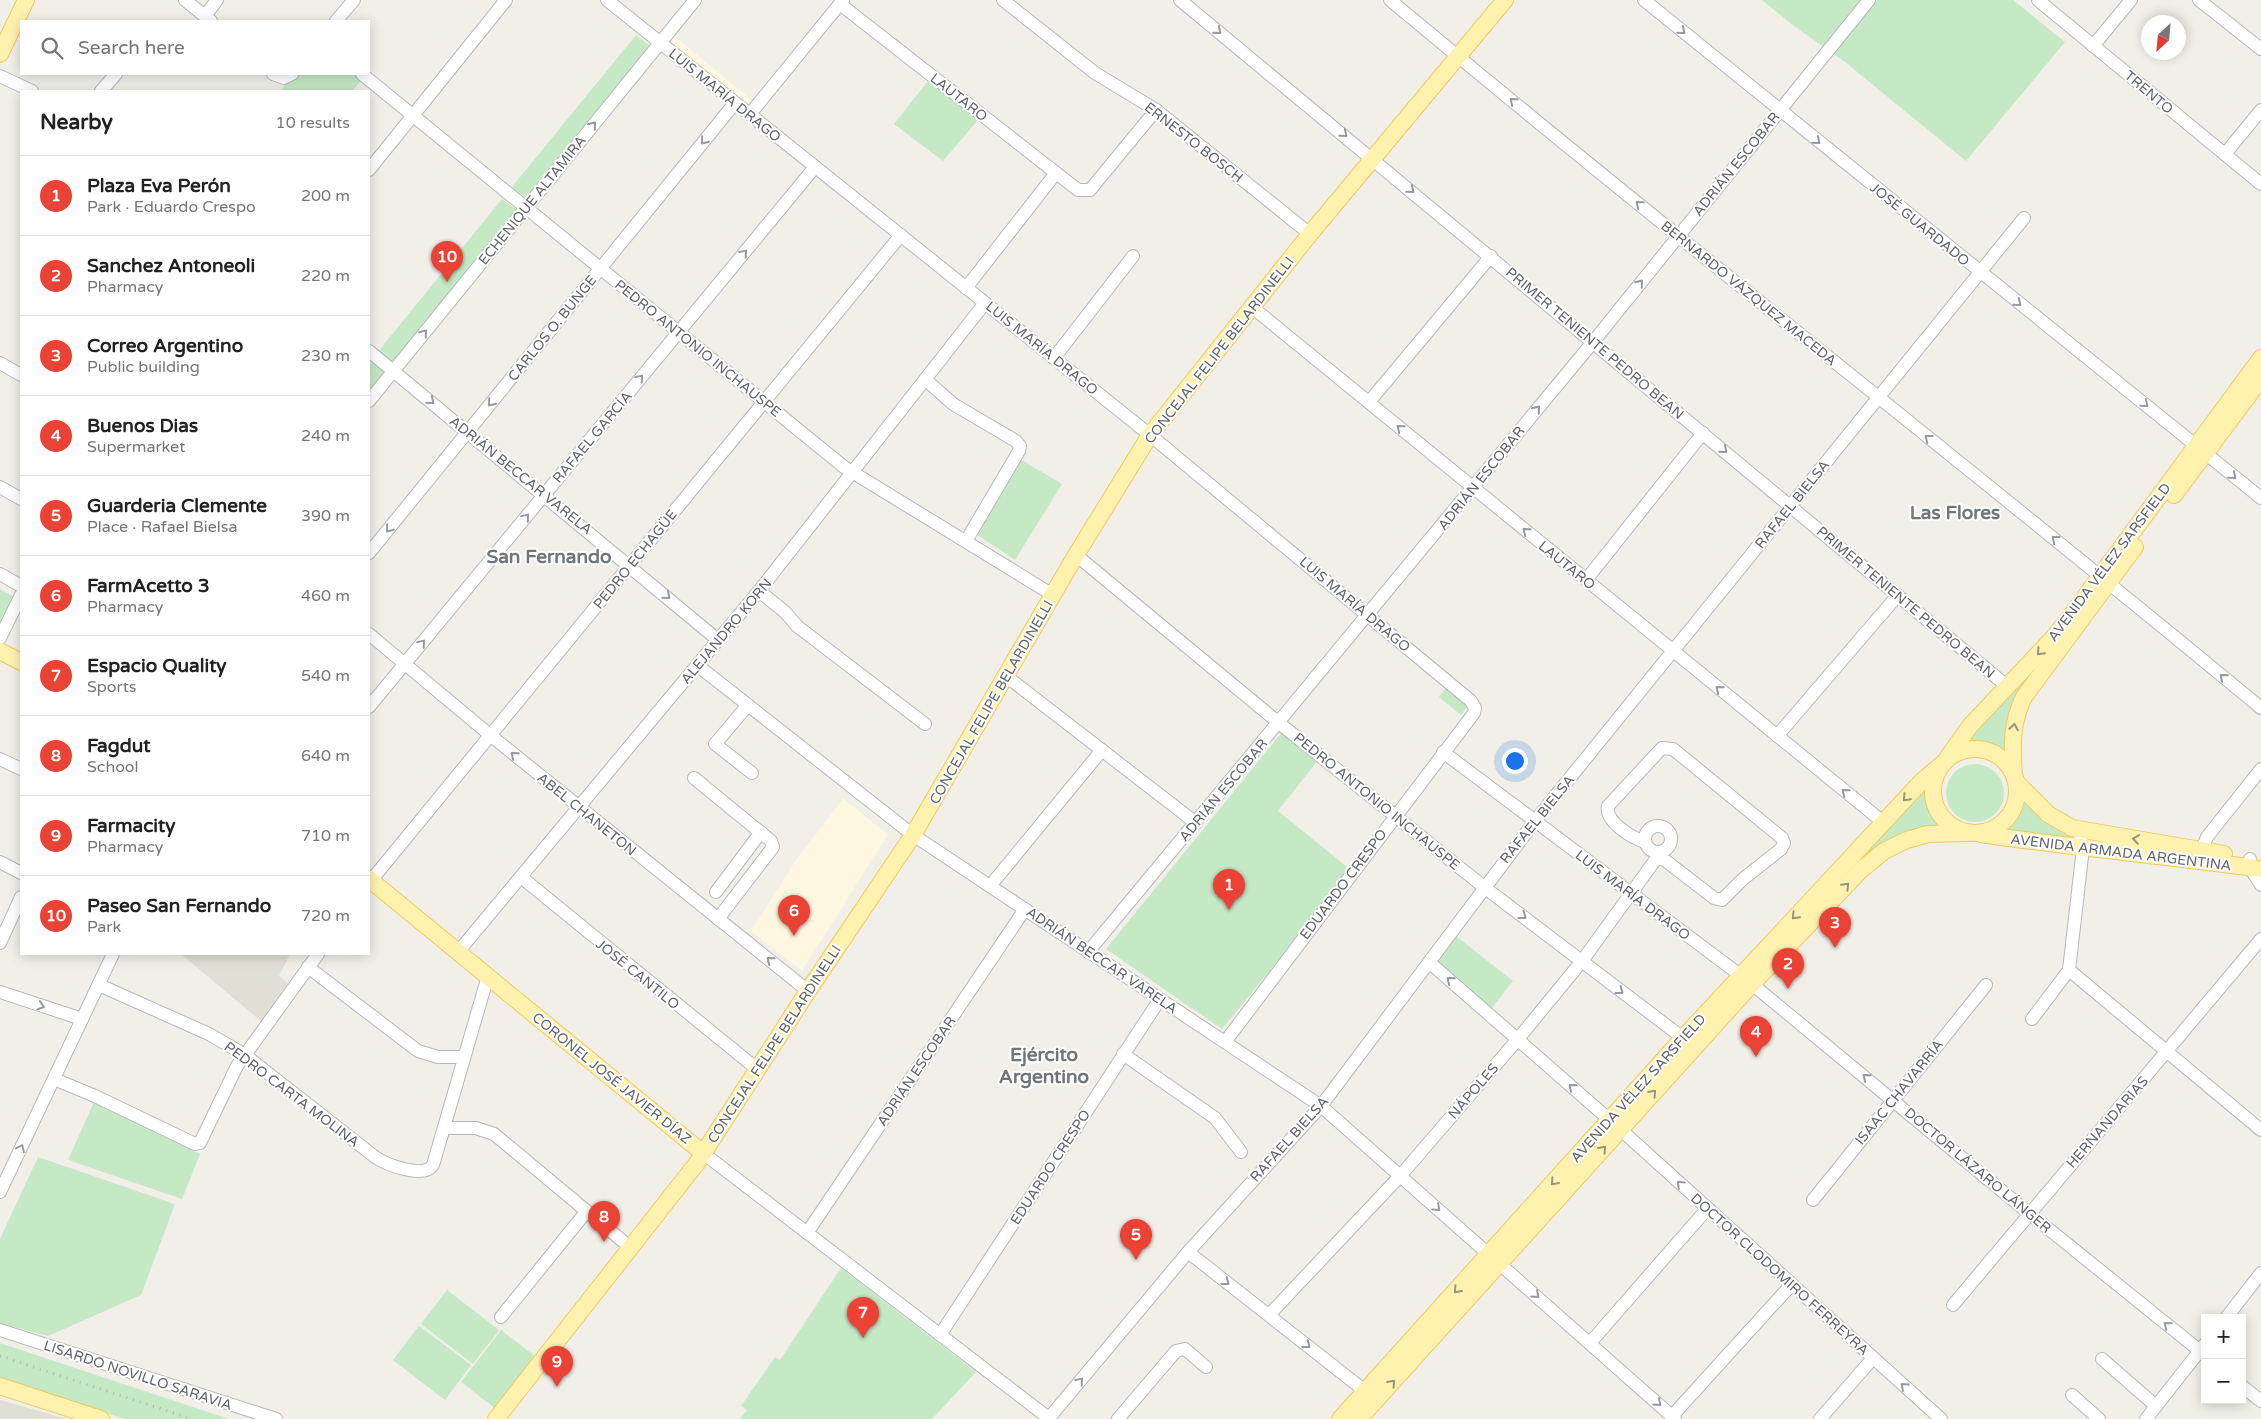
<!DOCTYPE html>
<html lang="en">
<head>
<meta charset="utf-8">
<style>
  :root { --surface:#fff; --page:#f2f2f2; --text:#222; --muted:#767676; --line:#e0e0e0; --accent:#ea4335 }
  body { margin:0; font-family:"Varela Round",sans-serif; background:var(--page); color:var(--text) }
  .controls { position:absolute; right:15px; bottom:15px; display:grid; overflow:hidden; border-radius:0px; box-shadow:0 2px 12px #0003 }
  .controls button { width:45px; height:45px; display:grid; place-items:center; padding:0; border:0; border-bottom:1px solid var(--line); background:var(--surface); color:var(--text); font:25px sans-serif }
  .compass { position:absolute; left:2141px; top:15px; width:45px; height:45px; border-radius:50%; background:var(--surface); box-shadow:0 2px 12px #0003; rotate:206deg }
  .you { position:absolute; left:1514px; top:760px; width:18px; height:18px; margin:-12px; border:4px solid #fff; border-radius:50%; background:#1a73e8; box-shadow:0 0 0 8px #1a73e833 }
  .badge { display:grid; place-items:center; width:32px; height:32px; border-radius:50%; background:var(--accent); color:#fff; font-size:16px; font-weight:700 }
  .pin { position:absolute; translate:-50% -41px; filter:drop-shadow(0 1px 2px #0008) }
  .pin::after { content:''; position:absolute; top:26px; width:18px; height:15px; background:inherit; clip-path:polygon(0 0,100% 0,50% 100%) }
  .list { margin:0; padding:0; list-style:none }
  h2 { display:flex; justify-content:space-between; align-items:center; height:65px; margin:0; padding:0 20px; font-size:21px }
  h2 small { font-size:16px; font-weight:400; color:var(--muted) }
  .list li { display:grid; grid-template-columns:32px 1fr auto; gap:15px; align-items:center; box-sizing:border-box; height:80px; padding:0 20px; border-top:1px solid var(--line) }
  .list b { display:block; font-size:19px; white-space:nowrap }
  .list p { margin:0; font-size:16px; white-space:nowrap; color:var(--muted) }
  .list em { font-size:16px; font-style:normal; color:var(--muted) }
  .icon { flex:none; width:28px; height:28px; fill:none; stroke:currentColor; stroke-width:2; stroke-linecap:round; stroke-linejoin:round }
  .map { position:relative; flex:none; width:2261px; height:1419px; overflow:hidden }
  .search { position:absolute; background:var(--surface); box-shadow:0 2px 12px #0003; left:20px; top:20px; width:350px; height:55px; display:flex; align-items:center; gap:12px; box-sizing:border-box; padding:0 18px; border-radius:0px; color:var(--muted); font-size:19px }
  .panel { position:absolute; background:var(--surface); box-shadow:0 2px 12px #0003; left:20px; top:90px; width:350px; height:865px; border-radius:0px }
  .map>svg:first-child { display:block }
  .commercial { fill:#fef7e0 }
  .education { fill:#e1ded6 }
  .green { fill:#c5e8c5 }
  .lines { fill:none; stroke-linecap:round; stroke-linejoin:round }
  .minor-casing { stroke:#b5b8bc; stroke-width:14 }
  .major-casing { stroke:#f2c960; stroke-width:18 }
  .minor { stroke:#fff; stroke-width:12 }
  .major { stroke:#fff2af; stroke-width:16 }
  .rail { stroke:#b6b7b8; stroke-width:3; stroke-dasharray:1 6; stroke-linecap:butt }
  .oneway { stroke:#979a9d }
  .oneway2 { stroke:#979581 }
  .labels { text-anchor:middle; stroke-width:4; stroke-linejoin:round; paint-order:stroke }
  .street-label { font-size:14px; fill:#5f6368; stroke:#fff }
  .district-label { font-size:19px; font-weight:bold; fill:#70757a; stroke:#fff }
</style>
</head>
<body>
<div class="map">
<svg width="2261" height="1419" viewBox="0 0 2261 1419">
  <rect width="100%" height="100%" fill="#f1efe8"/>
  <g class="commercial">
    <path d="M672,34L755,103L748,110L667,44Z"/>
    <path d="M843,799L888,834L802,971L751,931L796,860Z"/>
  </g>
  <g class="education">
    <path d="M181,954H290L279,976L290,985L263,1023Z"/>
    <path d="M0,1400L67,1419H0Z"/>
  </g>
  <g class="green">
    <path d="M1762,0H2013L2065,42L1966,161L1845,62L1794,26Z"/>
    <path d="M636,35L651,47L527,199L512,187Z"/>
    <path d="M295,74H354L362,80L352,91H284L282,89Z"/>
    <path d="M928,81L978,120L943,161L894,124Z"/>
    <path d="M502,199L518,211L393,366L377,353Z"/>
    <path d="M373,361L386,371L369,393V366Z"/>
    <path d="M1020,459L1062,484L1015,560L976,534Z"/>
    <path d="M0,589L14,597L0,625Z"/>
    <path d="M2050,651L2010,712L2003,750L1992,745L1967,741Z"/>
    <path d="M1448,685L1470,703L1461,715L1439,697Z"/>
    <path d="M1283,731L1318,760L1278,811L1352,871L1222,1029L1106,949Z"/>
    <circle cx="1975" cy="793" r="29"/>
    <path d="M1926,786C1925,803 1932,812 1942,824L1915,831L1753,977Z"/>
    <path d="M2022,796L2072,835L2073,839L2002,832L2018,816Z"/>
    <path d="M1452,933L1513,981L1491,1009L1429,962Z"/>
    <path d="M95,1100L200,1154L182,1199L68,1160Z"/>
    <path d="M38,1157L175,1204L141,1295L48,1336L0,1323V1239Z"/>
    <path d="M841,1268L976,1372L932,1419H740L747,1410L741,1406L775,1357L780,1360Z"/>
    <path d="M447,1290L499,1330L473,1364L421,1324Z"/>
    <path d="M419,1326L471,1365L445,1400L393,1360Z"/>
    <path d="M501,1330L536,1357L496,1409L461,1382Z"/>
    <path d="M0,1343L229,1419H125L0,1380Z"/>
  </g>
  <g class="lines">
    <defs>
      <g id="minor">
        <path d="M185,0L211,21"/>
        <path d="M607,0L1150,435L1471,701L1475,708L1474,713L1225,1042"/>
        <path d="M1003,0L1095,73L1156,110L1310,234"/>
        <path d="M1180,0L2008,687"/>
        <path d="M1390,0C1677,240 1973,469 2261,708"/>
        <path d="M1644,0L2261,498"/>
        <path d="M2038,0L2261,184"/>
        <path d="M2199,0L2261,49"/>
        <path d="M840,4L1078,190H1090L1156,110"/>
        <path d="M205,16L217,0"/>
        <path d="M336,21L354,0"/>
        <path d="M2093,46L2131,0"/>
        <path d="M273,74L284,78L292,74"/>
        <path d="M362,74L844,467L1053,595"/>
        <path d="M0,76L32,91"/>
        <path d="M101,91L116,74"/>
        <path d="M750,114L843,0"/>
        <path d="M2225,154L2261,110"/>
        <path d="M369,170L506,0"/>
        <path d="M966,288L1056,173"/>
        <path d="M1252,307L1883,822"/>
        <path d="M369,351L718,640"/>
        <path d="M1054,358L1133,256"/>
        <path d="M0,363L21,375"/>
        <path d="M926,380L953,404L1016,441L1020,446L1019,451L966,541"/>
        <path d="M369,401L695,0"/>
        <path d="M1369,402L1491,256"/>
        <path d="M0,487L21,499"/>
        <path d="M369,553L735,103"/>
        <path d="M1076,555L1279,723L1484,887L1683,1038"/>
        <path d="M0,574L21,586"/>
        <path d="M1586,580L1703,433"/>
        <path d="M759,591L785,612L797,626L925,724"/>
        <path d="M369,634L490,735L808,991"/>
        <path d="M0,638L21,595"/>
        <path d="M697,665L913,835L1321,1106L1675,1419"/>
        <path d="M1006,676L1196,823"/>
        <path d="M748,705L715,744L752,773"/>
        <path d="M369,707L815,167"/>
        <path d="M1777,736L1898,595"/>
        <path d="M1443,752L1752,984L2030,1214L2205,1355"/>
        <path d="M0,759L21,769"/>
        <path d="M694,778L771,841L773,847L718,919"/>
        <circle cx="1658" cy="839" r="13"/>
        <path d="M1645,842C1632,838 1604,821 1608,806L1662,748L1673,749L1782,838L1784,843L1781,849L1743,879L1722,900L1714,898L1666,861L1658,858"/>
        <path d="M2202,849L2207,837L2261,769"/>
        <path d="M2250,859V868L2261,885"/>
        <path d="M0,862L21,873"/>
        <path d="M521,877L757,1069"/>
        <path d="M369,883L901,235"/>
        <path d="M990,886L1102,750"/>
        <path d="M716,892L761,832"/>
        <path d="M0,943L21,897"/>
        <path d="M458,952L759,591L985,303"/>
        <path d="M1088,952L1593,342L1869,0"/>
        <path d="M1429,962L1620,1129L1941,1419"/>
        <path d="M308,967L418,1051L438,1057H464"/>
        <path d="M2069,970L2261,1130"/>
        <path d="M2069,970L2083,848L2081,837L2077,829"/>
        <path d="M99,985L209,1034L245,1055L375,1157C387,1165 424,1179 433,1165L488,976"/>
        <path d="M0,992L82,1019"/>
        <path d="M2032,1019L2069,970"/>
        <path d="M1123,1054L1215,1118L1241,1152"/>
        <path d="M54,1079L95,1096L195,1144L200,1143L237,1066L318,954"/>
        <path d="M444,1128H476L494,1134L631,1248"/>
        <path d="M703,1153L1050,1419"/>
        <path d="M0,1192L113,954"/>
        <path d="M1813,1200L1986,985"/>
        <path d="M807,1233L1025,909"/>
        <path d="M1188,1252L1365,1391"/>
        <path d="M1953,1305L2261,939"/>
        <path d="M1269,1315L1401,1175L1518,1039L1582,961L1661,852"/>
        <path d="M501,1317L586,1212"/>
        <path d="M2226,1318L2261,1273"/>
        <path d="M0,1330L276,1419"/>
        <path d="M940,1335L1160,999"/>
        <path d="M1590,1343L1707,1209"/>
        <path d="M2102,1359L2156,1406"/>
        <path d="M2242,1386L2261,1401"/>
        <path d="M2072,1395L2099,1419"/>
        <path d="M1672,1416L1791,1285"/>
        <path d="M1049,1418L1188,1252L1321,1106L1535,821L2024,218"/>
        <path d="M1118,1419L1176,1351L1185,1349L1206,1367"/>
        <path d="M1820,1419L1873,1358"/>
        <path d="M2146,1419L2205,1344"/>
      </g>
      <g id="major">
        <path d="M0,54L26,0"/>
        <path d="M2174,495L2261,379"/>
        <path d="M0,651L21,662"/>
        <circle cx="1975" cy="791" r="42"/>
        <path d="M1948,757L1970,726L2053,638L2073,613L2261,358"/>
        <path d="M2014,776C2012,747 2011,723 2024,697L2135,547"/>
        <path d="M2016,782L2048,814L2072,828L2224,854"/>
        <path d="M1981,834C2074,848 2168,856 2261,869"/>
        <path d="M369,879L703,1153"/>
        <path d="M0,1386L101,1419"/>
        <path d="M496,1419L697,1163L808,991L913,835L1076,555L1150,435L1310,234L1505,0"/>
        <path d="M1340,1419L1683,1038L1922,781L1942,764"/>
        <path d="M1359,1419L1752,984L1861,870L1884,851L1907,840L1928,834L1967,833"/>
      </g>
    </defs>
    <use href="#minor" class="minor-casing"/>
    <use href="#major" class="major-casing"/>
    <use href="#minor" class="minor"/>
    <use href="#major" class="major"/>
    <path class="rail" d="M0,1356L192,1419"/>
  </g>
  <defs><path id="oneway-chevron" d="M-2-3.5L2.5 0L-2 3.5" fill="none" stroke-width="1.6" stroke-linecap="round" stroke-linejoin="round" transform="scale(1.25)"/></defs>
  <g class="oneway">
    <use href="#oneway-chevron" transform="translate(1218 31) rotate(39)"/>
    <use href="#oneway-chevron" transform="translate(1682 31) rotate(39)"/>
    <use href="#oneway-chevron" transform="translate(1513 101) rotate(-141)"/>
    <use href="#oneway-chevron" transform="translate(593 125) rotate(-51)"/>
    <use href="#oneway-chevron" transform="translate(1344 134) rotate(39)"/>
    <use href="#oneway-chevron" transform="translate(704 141) rotate(129)"/>
    <use href="#oneway-chevron" transform="translate(1817 141) rotate(39)"/>
    <use href="#oneway-chevron" transform="translate(1411 190) rotate(40)"/>
    <use href="#oneway-chevron" transform="translate(1639 204) rotate(-141)"/>
    <use href="#oneway-chevron" transform="translate(744 253) rotate(-50)"/>
    <use href="#oneway-chevron" transform="translate(1640 283) rotate(-51)"/>
    <use href="#oneway-chevron" transform="translate(2018 303) rotate(39)"/>
    <use href="#oneway-chevron" transform="translate(424 333) rotate(-51)"/>
    <use href="#oneway-chevron" transform="translate(640 378) rotate(-50)"/>
    <use href="#oneway-chevron" transform="translate(431 401) rotate(39)"/>
    <use href="#oneway-chevron" transform="translate(491 403) rotate(129)"/>
    <use href="#oneway-chevron" transform="translate(2145 404) rotate(39)"/>
    <use href="#oneway-chevron" transform="translate(1537 409) rotate(-51)"/>
    <use href="#oneway-chevron" transform="translate(1400 428) rotate(-141)"/>
    <use href="#oneway-chevron" transform="translate(1928 438) rotate(-142)"/>
    <use href="#oneway-chevron" transform="translate(1724 450) rotate(40)"/>
    <use href="#oneway-chevron" transform="translate(2233 476) rotate(39)"/>
    <use href="#oneway-chevron" transform="translate(526 517) rotate(-50)"/>
    <use href="#oneway-chevron" transform="translate(389 529) rotate(129)"/>
    <use href="#oneway-chevron" transform="translate(1526 531) rotate(-141)"/>
    <use href="#oneway-chevron" transform="translate(2055 539) rotate(-142)"/>
    <use href="#oneway-chevron" transform="translate(667 596) rotate(40)"/>
    <use href="#oneway-chevron" transform="translate(422 643) rotate(-50)"/>
    <use href="#oneway-chevron" transform="translate(2223 677) rotate(-140)"/>
    <use href="#oneway-chevron" transform="translate(1719 689) rotate(-141)"/>
    <use href="#oneway-chevron" transform="translate(514 755) rotate(-141)"/>
    <use href="#oneway-chevron" transform="translate(1845 792) rotate(-141)"/>
    <use href="#oneway-chevron" transform="translate(1523 916) rotate(37)"/>
    <use href="#oneway-chevron" transform="translate(770 960) rotate(-141)"/>
    <use href="#oneway-chevron" transform="translate(1450 980) rotate(-139)"/>
    <use href="#oneway-chevron" transform="translate(1620 991) rotate(37)"/>
    <use href="#oneway-chevron" transform="translate(41 1006) rotate(18)"/>
    <use href="#oneway-chevron" transform="translate(1866 1077) rotate(-141)"/>
    <use href="#oneway-chevron" transform="translate(1572 1087) rotate(-139)"/>
    <use href="#oneway-chevron" transform="translate(21 1148) rotate(-65)"/>
    <use href="#oneway-chevron" transform="translate(1680 1184) rotate(-137)"/>
    <use href="#oneway-chevron" transform="translate(1437 1208) rotate(42)"/>
    <use href="#oneway-chevron" transform="translate(1226 1282) rotate(38)"/>
    <use href="#oneway-chevron" transform="translate(1536 1295) rotate(42)"/>
    <use href="#oneway-chevron" transform="translate(2167 1325) rotate(-141)"/>
    <use href="#oneway-chevron" transform="translate(1307 1345) rotate(38)"/>
    <use href="#oneway-chevron" transform="translate(1080 1381) rotate(-50)"/>
    <use href="#oneway-chevron" transform="translate(1904 1386) rotate(-138)"/>
    <use href="#oneway-chevron" transform="translate(1658 1403) rotate(42)"/>
  </g>
  <g class="oneway2">
    <use href="#oneway-chevron" transform="translate(2040 652) rotate(133)"/>
    <use href="#oneway-chevron" transform="translate(2014 727) rotate(-81)"/>
    <use href="#oneway-chevron" transform="translate(1906 798) rotate(133)"/>
    <use href="#oneway-chevron" transform="translate(2136 839) rotate(-171)"/>
    <use href="#oneway-chevron" transform="translate(1846 886) rotate(-46)"/>
    <use href="#oneway-chevron" transform="translate(1795 916) rotate(133)"/>
    <use href="#oneway-chevron" transform="translate(1653 1093) rotate(-48)"/>
    <use href="#oneway-chevron" transform="translate(1603 1149) rotate(-48)"/>
    <use href="#oneway-chevron" transform="translate(1554 1182) rotate(132)"/>
    <use href="#oneway-chevron" transform="translate(1457 1290) rotate(132)"/>
    <use href="#oneway-chevron" transform="translate(1392 1383) rotate(-48)"/>
  </g>
  <g class="labels">
    <g class="street-label">
      <text transform="translate(2149 92) rotate(40)" y="5">TRENTO</text>
      <text transform="translate(725 95) rotate(39)" y="5">LUIS MARÍA DRAGO</text>
      <text transform="translate(959 97) rotate(38)" y="5">LAUTARO</text>
      <text transform="translate(1194 142) rotate(38)" y="5">ERNESTO BOSCH</text>
      <text transform="translate(1736 164) rotate(-51)" y="5">ADRIÁN ESCOBAR</text>
      <text transform="translate(532 200) rotate(-51)" y="5">ECHENIQUE ALTAMIRA</text>
      <text transform="translate(1920 224) rotate(39)" y="5">JOSÉ GUARDADO</text>
      <text transform="translate(1749 293) rotate(39)" y="5">BERNARDO VÁZQUEZ MACEDA</text>
      <text transform="translate(552 328) rotate(-51)" y="5">CARLOS O. BUNGE</text>
      <text transform="translate(1595 343) rotate(40)" y="5">PRIMER TENIENTE PEDRO BEAN</text>
      <text transform="translate(698 348) rotate(39)" y="5">PEDRO ANTONIO INCHAUSPE</text>
      <text transform="translate(1042 348) rotate(39)" y="5">LUIS MARÍA DRAGO</text>
      <text transform="translate(1219 350) rotate(-52)" y="5">CONCEJAL FELIPE BELARDINELLI</text>
      <text transform="translate(592 437) rotate(-50)" y="5">RAFAEL GARCÍA</text>
      <text transform="translate(521 475) rotate(39)" y="5">ADRIÁN BECCAR VARELA</text>
      <text transform="translate(1481 478) rotate(-51)" y="5">ADRIÁN ESCOBAR</text>
      <text transform="translate(1792 504) rotate(-51)" y="5">RAFAEL BIELSA</text>
      <text transform="translate(635 559) rotate(-51)" y="5">PEDRO ECHAGÜE</text>
      <text transform="translate(2109 562) rotate(-53)" y="5">AVENIDA VÉLEZ SARSFIELD</text>
      <text transform="translate(1567 565) rotate(39)" y="5">LAUTARO</text>
      <text transform="translate(1906 602) rotate(40)" y="5">PRIMER TENIENTE PEDRO BEAN</text>
      <text transform="translate(1355 604) rotate(40)" y="5">LUIS MARÍA DRAGO</text>
      <text transform="translate(726 631) rotate(-50)" y="5">ALEJANDRO KORN</text>
      <text transform="translate(991 702) rotate(-60)" y="5">CONCEJAL FELIPE BELARDINELLI</text>
      <text transform="translate(1223 790) rotate(-50)" y="5">ADRIÁN ESCOBAR</text>
      <text transform="translate(1377 801) rotate(39)" y="5">PEDRO ANTONIO INCHAUSPE</text>
      <text transform="translate(587 814) rotate(39)" y="5">ABEL CHANETON</text>
      <text transform="translate(1537 819) rotate(-51)" y="5">RAFAEL BIELSA</text>
      <text transform="translate(2121 852) rotate(7)" y="5">AVENIDA ARMADA ARGENTINA</text>
      <text transform="translate(1343 884) rotate(-53)" y="5">EDUARDO CRESPO</text>
      <text transform="translate(1633 895) rotate(37)" y="5">LUIS MARÍA DRAGO</text>
      <text transform="translate(1102 960) rotate(34)" y="5">ADRIÁN BECCAR VARELA</text>
      <text transform="translate(638 974) rotate(39)" y="5">JOSÉ CANTILO</text>
      <text transform="translate(774 1044) rotate(-57)" y="5">CONCEJAL FELIPE BELARDINELLI</text>
      <text transform="translate(916 1071) rotate(-56)" y="5">ADRIÁN ESCOBAR</text>
      <text transform="translate(612 1078) rotate(39)" y="5">CORONEL JOSÉ JAVIER DÍAZ</text>
      <text transform="translate(1638 1088) rotate(-48)" y="5">AVENIDA VÉLEZ SARSFIELD</text>
      <text transform="translate(1473 1091) rotate(-49)" y="5">NÁPOLES</text>
      <text transform="translate(1899 1092) rotate(-51)" y="5">ISAAC CHAVARRÍA</text>
      <text transform="translate(292 1094) rotate(37)" y="5">PEDRO CARTA MOLINA</text>
      <text transform="translate(2107 1122) rotate(-49)" y="5">HERNANDARIAS</text>
      <text transform="translate(1289 1139) rotate(-48)" y="5">RAFAEL BIELSA</text>
      <text transform="translate(1050 1167) rotate(-57)" y="5">EDUARDO CRESPO</text>
      <text transform="translate(1978 1170) rotate(40)" y="5">DOCTOR LÁZARO LÁNGER</text>
      <text transform="translate(1780 1274) rotate(42)" y="5">DOCTOR CLODOMIRO FERREYRA</text>
      <text transform="translate(138 1375) rotate(18)" y="5">LISARDO NOVILLO SARAVIA</text>
    </g>
    <g class="district-label">
      <text x="1955" y="519">Las Flores</text>
      <text x="549" y="563">San Fernando</text>
      <text x="1044" y="1061">Ejército<tspan x="1044" dy="22">Argentino</tspan></text>
    </g>
  </g>
</svg>
<div class="controls">
<button>+</button>
<button>−</button>
</div>
<svg class="compass" viewBox="-18 -18 36 36"><path d="M0-13l5 13h-10z" fill="#e53935"/><path d="M0 13l5-13h-10z" fill="#767676"/></svg>
<div class="you"></div>
<div class="pin badge" style="left:1229px;top:910px">1</div>
<div class="pin badge" style="left:1788px;top:989px">2</div>
<div class="pin badge" style="left:1835px;top:948px">3</div>
<div class="pin badge" style="left:1756px;top:1057px">4</div>
<div class="pin badge" style="left:1136px;top:1260px">5</div>
<div class="pin badge" style="left:794px;top:936px">6</div>
<div class="pin badge" style="left:863px;top:1338px">7</div>
<div class="pin badge" style="left:604px;top:1242px">8</div>
<div class="pin badge" style="left:557px;top:1387px">9</div>
<div class="pin badge" style="left:447px;top:282px">10</div>
<div class="search"><svg class="icon" aria-label="search" viewBox="0 0 24 24"><circle cx="10" cy="10" r="6"/><path d="M15 15l6 6"/></svg>Search here</div>
<section class="panel">
<h2>Nearby<small>10 results</small></h2>
<ul class="list">
<li><span class="badge">1</span><div><b>Plaza Eva Perón</b><p>Park · Eduardo Crespo</p></div><em>200 m</em></li>
<li><span class="badge">2</span><div><b>Sanchez Antoneoli</b><p>Pharmacy</p></div><em>220 m</em></li>
<li><span class="badge">3</span><div><b>Correo Argentino</b><p>Public building</p></div><em>230 m</em></li>
<li><span class="badge">4</span><div><b>Buenos Dias</b><p>Supermarket</p></div><em>240 m</em></li>
<li><span class="badge">5</span><div><b>Guarderia Clemente</b><p>Place · Rafael Bielsa</p></div><em>390 m</em></li>
<li><span class="badge">6</span><div><b>FarmAcetto 3</b><p>Pharmacy</p></div><em>460 m</em></li>
<li><span class="badge">7</span><div><b>Espacio Quality</b><p>Sports</p></div><em>540 m</em></li>
<li><span class="badge">8</span><div><b>Fagdut</b><p>School</p></div><em>640 m</em></li>
<li><span class="badge">9</span><div><b>Farmacity</b><p>Pharmacy</p></div><em>710 m</em></li>
<li><span class="badge">10</span><div><b>Paseo San Fernando</b><p>Park</p></div><em>720 m</em></li>
</ul>
</section>
</div>
</body>
</html>
